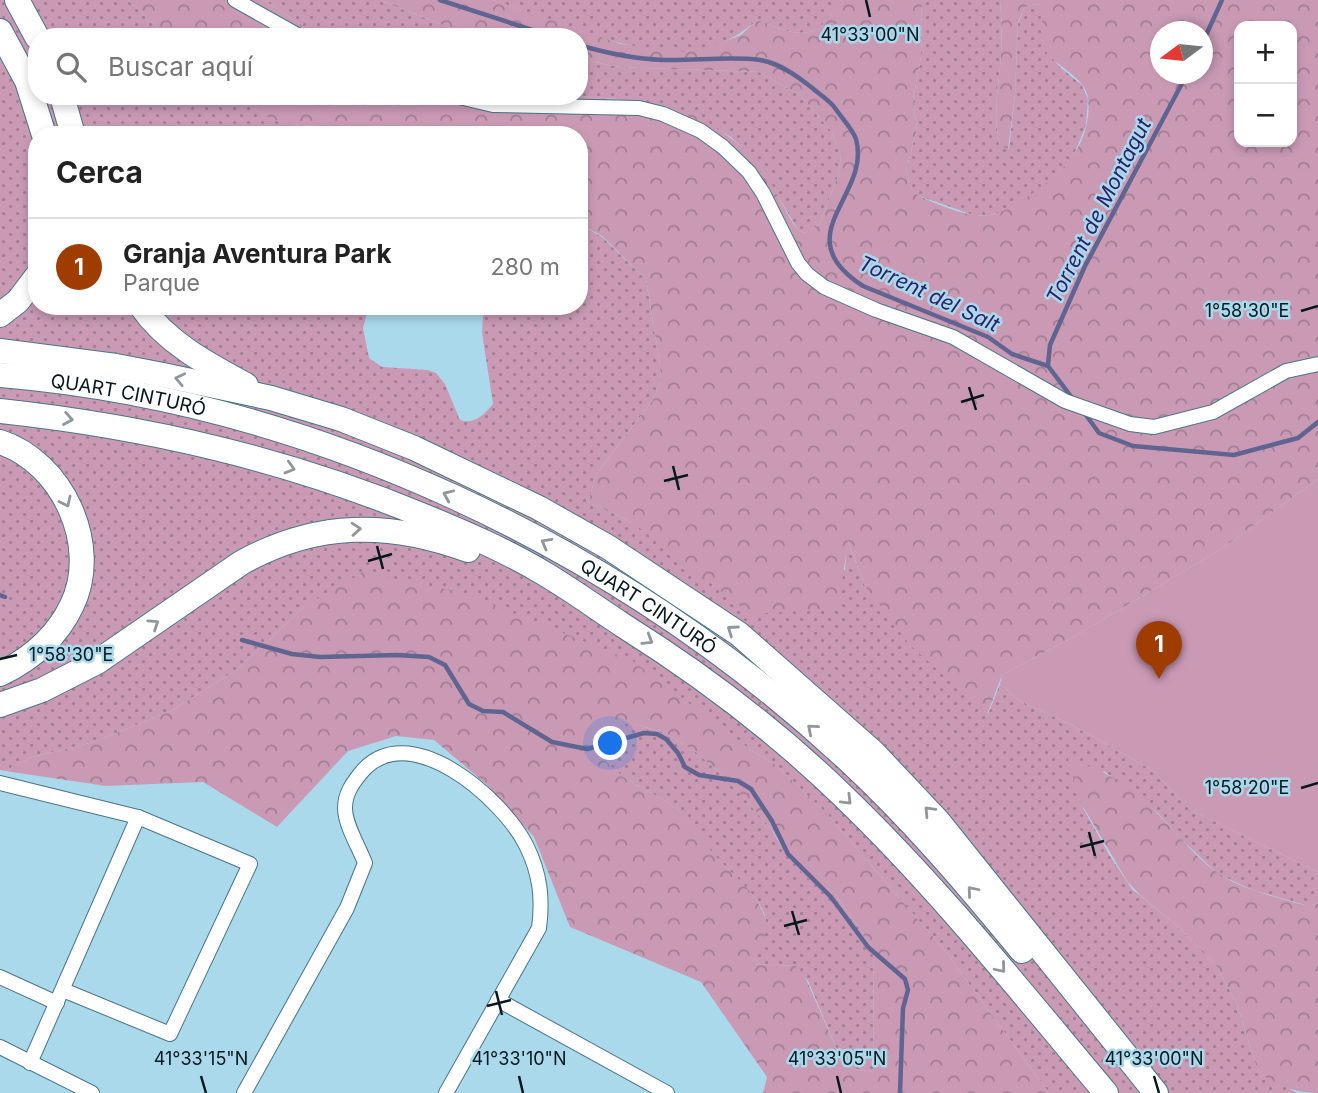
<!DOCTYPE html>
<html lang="es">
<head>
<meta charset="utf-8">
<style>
  :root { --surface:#fff; --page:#f6f6f6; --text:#222; --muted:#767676; --line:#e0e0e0; --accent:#9f3d00 }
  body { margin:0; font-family:Inter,sans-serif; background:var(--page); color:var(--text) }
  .controls { position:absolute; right:21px; top:21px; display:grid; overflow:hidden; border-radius:14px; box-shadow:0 4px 10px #0003 }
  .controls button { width:63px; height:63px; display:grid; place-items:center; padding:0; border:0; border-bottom:2px solid var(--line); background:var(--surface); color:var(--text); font:35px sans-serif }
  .compass { position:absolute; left:1150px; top:21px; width:63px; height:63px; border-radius:50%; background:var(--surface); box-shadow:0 4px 10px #0003; rotate:255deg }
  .you { position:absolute; left:611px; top:744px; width:24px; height:24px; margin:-18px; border:5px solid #fff; border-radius:50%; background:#1a73e8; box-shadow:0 0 0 10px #1a73e833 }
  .badge { display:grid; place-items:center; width:46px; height:46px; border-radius:50%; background:var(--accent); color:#fff; font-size:23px; font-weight:700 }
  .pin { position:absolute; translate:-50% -58px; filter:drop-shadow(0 2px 4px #0008) }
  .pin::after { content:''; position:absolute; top:37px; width:24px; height:21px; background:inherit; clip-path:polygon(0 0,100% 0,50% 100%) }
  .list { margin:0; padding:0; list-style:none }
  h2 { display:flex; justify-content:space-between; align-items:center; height:91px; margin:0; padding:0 28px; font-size:30px }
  h2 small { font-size:23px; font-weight:400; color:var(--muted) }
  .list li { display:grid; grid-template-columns:46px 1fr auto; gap:21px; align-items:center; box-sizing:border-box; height:98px; padding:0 28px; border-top:2px solid var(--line) }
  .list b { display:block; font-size:26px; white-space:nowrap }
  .list p { margin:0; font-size:23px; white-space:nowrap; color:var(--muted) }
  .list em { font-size:23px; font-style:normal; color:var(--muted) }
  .icon { flex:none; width:38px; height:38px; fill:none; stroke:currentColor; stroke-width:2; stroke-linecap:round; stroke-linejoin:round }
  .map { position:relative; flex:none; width:1318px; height:1093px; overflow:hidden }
  .search { position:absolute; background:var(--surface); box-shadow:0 4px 10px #0003; left:28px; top:28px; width:560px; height:77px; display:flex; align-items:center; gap:18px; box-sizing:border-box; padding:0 24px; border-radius:28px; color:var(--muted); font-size:26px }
  .panel { position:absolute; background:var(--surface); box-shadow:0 4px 10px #0003; left:28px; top:126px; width:560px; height:189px; border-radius:28px }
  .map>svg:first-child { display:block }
  .green { fill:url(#green-dots) }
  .forest { fill:url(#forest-crowns); fill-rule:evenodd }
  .pitch { fill:#ca9ab5 }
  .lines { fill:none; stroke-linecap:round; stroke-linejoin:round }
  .stream { stroke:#606491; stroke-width:4.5 }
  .street-casing { stroke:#497586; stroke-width:16 }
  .highway-casing { stroke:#497586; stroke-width:26 }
  .street { stroke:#fff; stroke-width:14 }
  .highway { stroke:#fff; stroke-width:24 }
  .oneway { stroke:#8f979a }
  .ticks { fill:none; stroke:#06181e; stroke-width:2.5 }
  .labels { text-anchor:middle; stroke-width:5; stroke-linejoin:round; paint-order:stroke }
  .street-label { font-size:19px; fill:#06181e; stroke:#aad9ec }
  .water-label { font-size:21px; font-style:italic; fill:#2c2169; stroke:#aad9ec }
  .ticks-label { font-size:18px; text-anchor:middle; fill:#06181e; stroke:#aad9ec; stroke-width:5; stroke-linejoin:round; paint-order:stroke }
</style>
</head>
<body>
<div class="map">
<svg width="1318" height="1093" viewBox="0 0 1318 1093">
  <defs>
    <pattern id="green-dots" width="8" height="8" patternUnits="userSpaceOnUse" patternTransform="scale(1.75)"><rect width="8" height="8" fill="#ca9ab5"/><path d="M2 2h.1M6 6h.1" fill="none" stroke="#a27d93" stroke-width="1.8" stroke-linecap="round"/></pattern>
    <pattern id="forest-crowns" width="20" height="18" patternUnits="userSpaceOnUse" patternTransform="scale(1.75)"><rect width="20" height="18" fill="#ca9ab5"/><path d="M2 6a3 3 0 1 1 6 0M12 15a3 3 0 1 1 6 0" fill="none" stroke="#a27d93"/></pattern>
  </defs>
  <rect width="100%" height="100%" fill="#aad9ec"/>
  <g class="green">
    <path d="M0,0H128L168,37H37V96H235C253,111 276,122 300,125C327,127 351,125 377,135H37V306H369L363,328L369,358L382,367L428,370L436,373L445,384L459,418L462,421C476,423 484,415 493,404L482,333L483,316C506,301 552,306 579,306V224L602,237L646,279L660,365L661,380L653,400L597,473L588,502L632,522L845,570L847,539L865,586L988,714L1000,684L1020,701L1072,725L1154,771L1182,802L1195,812L1318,872V903L1309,906L1252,890L1218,874L1180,838L1158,813L1104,771L1083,808L1110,856L1132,889L1176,925L1217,967L1237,1004L1258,1071L1297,1093H1049L945,951L828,815L776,765L751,750L305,606L238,669L171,711L94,742L32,757L5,771L0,770Z"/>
    <path d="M264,0H380L473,37H325L313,33Z"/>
    <path d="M493,0H833V13C828,17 823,26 817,29C798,39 775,27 757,20C738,37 711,52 685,52C624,53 551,20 493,0Z"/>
    <path d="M922,0H1000C1002,22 1002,45 1000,67C997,94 993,118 1000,145L1009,149L1015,94L1018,23L1025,7L1034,4L1043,5C1045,19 1039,33 1043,47L1061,68L1082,85L1088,99L1086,126L1072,159L1043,189L1006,211L990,215H973L919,196L912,190L906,170L917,129L913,99L921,57Z"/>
    <path d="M579,59L620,67L759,72L800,95L832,132L841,156L838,176L819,225L805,233L798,230L760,166L731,137L709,125L618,99L579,96Z"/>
    <path d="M620,724H635L665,733L696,752L729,781L769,826L790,859L817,885L834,892L873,948L874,1072L853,1069L841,1059L808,981L796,966L753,964C757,947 770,931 764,913C758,896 728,870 715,856C702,842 693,824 678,810C659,792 585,770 602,733Z"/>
  </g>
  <g class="forest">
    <path d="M128,0H264L313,33L325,37H168Z"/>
    <path d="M380,0H493L621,44L686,52L713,46L741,35L757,20C775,27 798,39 817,29C822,26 828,17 833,13V0H922L921,57L913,99L917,129L906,170L912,190L919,196C940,205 967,218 990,215C1003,213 1013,206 1024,199C1060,177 1093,145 1088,98C1085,76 1053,66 1043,47C1037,35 1045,18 1042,5L1034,4L1025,7L1018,22L1015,94L1008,150L1000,145C993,118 997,95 1000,67C1002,45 1002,22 1000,0H1318V479L1221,549L1077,635L1002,675L987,715L909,644L865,586L848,541L838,609L750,614L632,522L588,502L597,473L653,400L661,380L660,365L646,279L602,236L579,224V135H377C351,125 327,127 300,125C276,123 253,111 235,96H579C613,99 649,101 682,111C707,118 745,146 761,167C773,184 782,205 793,223L798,230L805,233L819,225L838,176L841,156L832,132L800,95L759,72L620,67L579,59V37H473ZM1239,26H1292V142H1239ZM1160,32H1202V74H1160Z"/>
    <path d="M363,572L464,593L633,661L751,750L776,765L828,815L945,951L1049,1093H763L767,1077L701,982L570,927L534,837L487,785L434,740L396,736L348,751L277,827L203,782L106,786L5,771L32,757L94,742L171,711L238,669L305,606ZM620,724H635L665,733L696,752L729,781L769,826L802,873L817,885L834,892L873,948L874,1072L853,1069L841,1059L802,970L796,966L753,964C756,951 768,937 766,924C764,897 728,872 712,852C701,838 692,822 678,810C659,792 585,770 602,733Z"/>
    <path d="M1068,758C1103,768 1134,789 1159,815C1179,835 1197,860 1221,875C1239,887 1261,893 1282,899C1294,902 1306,908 1318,903V1093C1297,1093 1274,1086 1258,1071L1237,1004L1217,967L1176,925L1140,895L1127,881L1079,800Z"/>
  </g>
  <path class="pitch" d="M1318,479V872L1195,812L1182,802L1154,771L1072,725L1020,701L1000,684L1002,675L1077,635L1221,549Z"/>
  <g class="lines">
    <g class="stream">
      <path d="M440,0L554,37"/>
      <path d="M1202,44L1222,0"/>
      <path d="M579,45C606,53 636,59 663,60C695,61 728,56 760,60C779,63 796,75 811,87C819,94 829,100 835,108C841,117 853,130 856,139C872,196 784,235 863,286L988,337L1012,354L1048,366L1073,399"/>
      <path d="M1048,365L1050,345L1085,266L1187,74"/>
      <path d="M1083,411L1099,433L1133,446L1234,455L1298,438L1318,422"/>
      <path d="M0,595L5,597"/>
      <path d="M242,640L292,654L320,657L397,655L429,657L445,665L469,704L483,711L503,712L552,742L587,749L644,733L657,734L666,739L678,753L685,767L699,775L738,781L751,789L772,821L788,854L831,897L868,947L905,979L908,990L903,1008L900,1093"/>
    </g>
    <defs>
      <g id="street">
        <path d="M235,0L301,37"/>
        <path d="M455,96L493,105L639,108L663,114L701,131L723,147L749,172L763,193L798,263L807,274L824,287L876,310L953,337L1065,401L1130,424L1154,427L1213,412L1286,371L1318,364"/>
        <path d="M0,783L138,817L250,864L170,1034L63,990"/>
        <path d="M0,977L57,1003"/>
        <path d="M498,1000L667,1093"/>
        <path d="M0,1047L92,1093"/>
        <path d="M30,1063L138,817"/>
        <path d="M244,1093L347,908L365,863C359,847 345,825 345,808C345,794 352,784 360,774C407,714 503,799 526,845C540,873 543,898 539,928L446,1093"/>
      </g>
      <g id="highway">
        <path d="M17,0L37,37"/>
        <path d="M0,31L27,81L44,135"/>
        <path d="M62,96L73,135"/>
        <path d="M141,306C167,343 207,364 246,385"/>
        <path d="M0,315L18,301L37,276"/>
        <path d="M0,351L116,366L163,375L271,398L341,419L414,448L539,508L608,547L739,634L873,752L938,821L1156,1093"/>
        <path id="s1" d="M0,375C312,401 618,547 847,759C911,818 967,884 1022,951"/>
        <path d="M0,411C148,427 286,459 424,516C465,533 507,551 545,574C572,590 598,609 624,626C702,675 776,731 842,795C938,887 1021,992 1106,1093"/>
        <path d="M0,442C62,462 101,545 72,605C57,637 31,659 0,674"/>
        <path d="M0,705L42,690L97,662L241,563C316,521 389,521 468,550"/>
      </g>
    </defs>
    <use href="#street" class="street-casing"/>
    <use href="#highway" class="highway-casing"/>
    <use href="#street" class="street"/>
    <use href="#highway" class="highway"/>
  </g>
  <defs><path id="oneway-chevron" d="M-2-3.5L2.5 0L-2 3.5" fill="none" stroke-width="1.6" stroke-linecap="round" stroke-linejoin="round" transform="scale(1.75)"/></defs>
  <g class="oneway">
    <use href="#oneway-chevron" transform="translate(180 379) rotate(-168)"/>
    <use href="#oneway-chevron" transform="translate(68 419) rotate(10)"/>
    <use href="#oneway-chevron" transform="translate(290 468) rotate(16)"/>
    <use href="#oneway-chevron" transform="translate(448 495) rotate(-156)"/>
    <use href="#oneway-chevron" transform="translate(66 502) rotate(65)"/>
    <use href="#oneway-chevron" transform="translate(356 529) rotate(-4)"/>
    <use href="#oneway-chevron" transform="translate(546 543) rotate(-151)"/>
    <use href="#oneway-chevron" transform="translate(154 624) rotate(-34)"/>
    <use href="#oneway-chevron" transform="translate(732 630) rotate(-145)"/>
    <use href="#oneway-chevron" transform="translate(648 640) rotate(32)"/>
    <use href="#oneway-chevron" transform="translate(812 729) rotate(-139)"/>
    <use href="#oneway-chevron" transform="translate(847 800) rotate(45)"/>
    <use href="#oneway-chevron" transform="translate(929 811) rotate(-133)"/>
    <use href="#oneway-chevron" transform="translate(972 891) rotate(-130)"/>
    <use href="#oneway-chevron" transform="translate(1001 968) rotate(50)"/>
  </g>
  <path class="ticks" d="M866,0L870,17M1301,311L1318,306M969,387L976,410M961,402L984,395M673,466L679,490M664,481L688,475M377,546L383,569M368,561L392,554M0,659L17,655M1301,788L1318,783M1089,832L1095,856M1080,847L1104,841M792,911L799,935M784,926L807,920M496,991L502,1015M487,1006L511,1000M201,1076L206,1093M519,1076L523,1093M837,1076L841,1093M1154,1076L1159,1093"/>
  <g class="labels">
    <g class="street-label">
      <text dy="7" stroke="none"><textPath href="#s1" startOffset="130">QUART CINTURÓ</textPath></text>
      <text dy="7" stroke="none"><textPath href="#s1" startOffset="696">QUART CINTURÓ</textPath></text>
    </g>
    <g class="water-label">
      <text transform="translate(1099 211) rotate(-63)" y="7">Torrent de Montagut</text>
      <text transform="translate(929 294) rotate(25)" y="7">Torrent del Salt</text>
    </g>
  </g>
  <g class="ticks-label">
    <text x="870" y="41">41°33'00"N</text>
    <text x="1247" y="317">1°58'30"E</text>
    <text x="71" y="661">1°58'30"E</text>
    <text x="1247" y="794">1°58'20"E</text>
    <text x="201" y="1065">41°33'15"N</text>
    <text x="519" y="1065">41°33'10"N</text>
    <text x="837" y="1065">41°33'05"N</text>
    <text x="1154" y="1065">41°33'00"N</text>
  </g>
</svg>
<div class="controls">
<button>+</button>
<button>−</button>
</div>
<svg class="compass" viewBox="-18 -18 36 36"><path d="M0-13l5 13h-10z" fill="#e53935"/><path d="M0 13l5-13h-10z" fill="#767676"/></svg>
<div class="you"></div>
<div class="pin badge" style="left:1159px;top:679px">1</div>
<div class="search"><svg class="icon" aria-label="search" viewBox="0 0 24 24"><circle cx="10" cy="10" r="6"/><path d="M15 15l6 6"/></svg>Buscar aquí</div>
<section class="panel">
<h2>Cerca<small></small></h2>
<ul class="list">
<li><span class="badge">1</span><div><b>Granja Aventura Park</b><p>Parque</p></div><em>280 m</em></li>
</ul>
</section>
</div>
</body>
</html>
